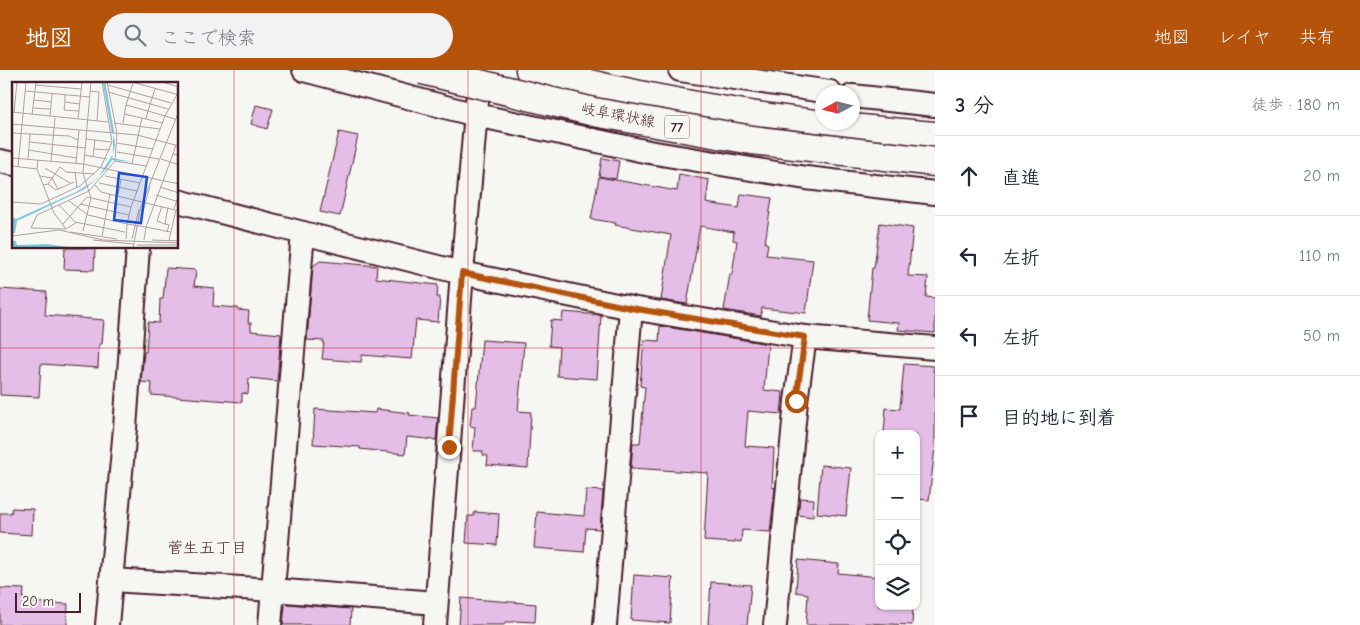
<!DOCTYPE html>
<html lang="ja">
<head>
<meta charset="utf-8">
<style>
  :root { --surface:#fff; --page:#f2f2f3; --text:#1f2937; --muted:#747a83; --line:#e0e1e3; --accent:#b45309 }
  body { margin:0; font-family:"Comic Neue","Klee One",sans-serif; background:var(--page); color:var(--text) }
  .controls { position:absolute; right:15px; bottom:15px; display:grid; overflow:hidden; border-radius:10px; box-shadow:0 1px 4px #0004 }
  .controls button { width:45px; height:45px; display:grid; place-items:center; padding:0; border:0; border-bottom:1px solid var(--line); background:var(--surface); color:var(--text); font:25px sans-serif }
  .compass { position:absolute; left:815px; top:15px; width:45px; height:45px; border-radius:50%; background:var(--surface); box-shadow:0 1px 4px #0004; rotate:263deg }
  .scale { position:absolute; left:15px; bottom:12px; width:66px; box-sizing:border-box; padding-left:5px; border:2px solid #4a1f2b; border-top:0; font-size:14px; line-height:18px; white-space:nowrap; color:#4a1f2b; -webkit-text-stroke:4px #f6f6f2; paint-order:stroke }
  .stop { position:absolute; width:15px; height:15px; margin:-11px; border:4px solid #b45309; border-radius:50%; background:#fff }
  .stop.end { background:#b45309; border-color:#fff; box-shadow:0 1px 5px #0008 }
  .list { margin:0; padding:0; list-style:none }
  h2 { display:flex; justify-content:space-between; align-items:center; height:65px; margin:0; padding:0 20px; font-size:21px }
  h2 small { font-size:16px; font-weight:400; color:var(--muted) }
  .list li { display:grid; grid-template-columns:32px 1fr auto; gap:15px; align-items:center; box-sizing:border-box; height:80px; padding:0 20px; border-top:1px solid var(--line) }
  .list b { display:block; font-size:19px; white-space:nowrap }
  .list em { font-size:16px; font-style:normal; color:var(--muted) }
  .icon { flex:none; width:28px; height:28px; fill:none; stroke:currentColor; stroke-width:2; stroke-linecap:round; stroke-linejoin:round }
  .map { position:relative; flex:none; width:935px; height:555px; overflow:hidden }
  header { display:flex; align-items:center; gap:30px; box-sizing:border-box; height:70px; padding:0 25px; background:var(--accent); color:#fff }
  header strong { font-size:24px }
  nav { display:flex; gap:28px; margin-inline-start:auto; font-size:18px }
  .search { width:350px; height:45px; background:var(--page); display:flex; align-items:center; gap:12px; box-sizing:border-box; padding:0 18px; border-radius:28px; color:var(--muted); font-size:19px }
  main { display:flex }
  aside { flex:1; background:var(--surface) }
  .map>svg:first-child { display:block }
  .building { fill:#e4bee7; stroke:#4a1f2b }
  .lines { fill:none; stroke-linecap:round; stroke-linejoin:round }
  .minor-casing { stroke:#4a1f2b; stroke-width:26 }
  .major-casing { stroke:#4a1f2b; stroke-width:31 }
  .minor { stroke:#f6f6f2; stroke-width:22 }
  .major { stroke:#f6f6f2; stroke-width:28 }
  .major-bridge-casing { stroke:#4a1f2b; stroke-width:31; stroke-linecap:butt }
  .major-bridge { stroke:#f6f6f2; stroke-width:28 }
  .route { stroke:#b45309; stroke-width:6 }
  .grid { fill:none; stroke:#d62828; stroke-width:1; stroke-opacity:0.55 }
  .labels { text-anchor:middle; stroke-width:4.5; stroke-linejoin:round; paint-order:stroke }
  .shield { fill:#f6f6f2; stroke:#7e6067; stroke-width:1 }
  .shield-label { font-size:14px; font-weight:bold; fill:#4a1f2b }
  .street-label { font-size:15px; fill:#4a1f2b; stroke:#f6f6f2 }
  .neighbourhood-label { font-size:16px; fill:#4a1f2b; stroke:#f6f6f2 }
  .inset-river { fill:none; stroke:#7dc9dc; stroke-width:2.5 }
  .inset-road { fill:none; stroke:#b1a0a2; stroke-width:1 }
  .view { fill:#1d4ed8; fill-opacity:0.15; stroke:#1d4ed8; stroke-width:2.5 }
  .inset-edge { fill:none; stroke:#4a1f2b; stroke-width:2.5 }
</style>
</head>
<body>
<header>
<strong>地図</strong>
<div class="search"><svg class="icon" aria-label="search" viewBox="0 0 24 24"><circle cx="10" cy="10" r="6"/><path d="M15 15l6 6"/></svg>ここで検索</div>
<nav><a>地図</a><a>レイヤ</a><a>共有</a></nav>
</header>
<main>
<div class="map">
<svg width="935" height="555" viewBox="0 0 935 555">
  <rect width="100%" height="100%" fill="#f6f6f2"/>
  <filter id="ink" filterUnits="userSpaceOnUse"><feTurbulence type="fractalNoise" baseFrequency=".02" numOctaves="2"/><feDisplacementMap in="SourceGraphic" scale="10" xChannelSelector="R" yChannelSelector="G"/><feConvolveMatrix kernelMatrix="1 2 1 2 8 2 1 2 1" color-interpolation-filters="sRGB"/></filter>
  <g filter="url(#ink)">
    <g class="building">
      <path d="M256,35L273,39L267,59L251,54Z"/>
      <path d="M339,62L358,66L340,146L320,142Z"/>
      <path d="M602,88L619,91L616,109L599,106Z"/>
      <path d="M679,104L709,110L706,133L739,138L741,124L772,128L765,173L768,174L766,185L813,190L806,243L762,238L761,246L724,240L730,204H732L737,171L733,170L734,162L700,156L687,234L661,230L671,165L615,155L616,153L591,149L599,107L677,121Z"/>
      <path d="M880,153L913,158L908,206L928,207L926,227L935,228V263L898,260L899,253L867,250L872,198H874Z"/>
      <path d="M65,178H95L94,200L64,199Z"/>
      <path d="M320,191L377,196L376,208L438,215L437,227H440L438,252L416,250L412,289L362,285L361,292L322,289L324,271L307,270L313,196Z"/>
      <path d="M166,198L196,200L194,216L214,218L213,236L238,238V240L249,241L248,253H251V261L281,264L277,311L249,308L248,324L242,323V332L151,325L152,313L141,312L144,282H146L148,252L159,253L160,229H163Z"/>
      <path d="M0,219L47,222L45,245L104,250L102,274H99L98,298L41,294L39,327L0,325Z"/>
      <path d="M563,242L601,245L597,309L557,306L559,277L549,276L551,250L562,251Z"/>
      <path d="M660,256L768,274L764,320L783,322L781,344L748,341L745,376L774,378L772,417L775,418L770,462L742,460L741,472L735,471V473L704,471L708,403L631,398L633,373H640L645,317L640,316L644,270L659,271Z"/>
      <path d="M482,270L524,273L518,341L531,342L528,398L487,395L488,386L483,385V381H473L475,357L470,356L472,337H476Z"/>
      <path d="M904,294L934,296L933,302H935V377L929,430L916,429V364H884L886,338L900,339Z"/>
      <path d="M315,339L375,343L376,339L410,343L409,345L438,348L436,370L407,367L405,384L360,379V377L313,374Z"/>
      <path d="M821,395L851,398L846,446L817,443Z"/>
      <path d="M586,420L603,421L600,459L586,458L584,482L534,478L537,442L584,446Z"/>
      <path d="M800,428L814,429L813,447L798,445Z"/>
      <path d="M12,438L33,439L32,465L0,463V443H11Z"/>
      <path d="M474,442L499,444L497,475L466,473L468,446H474Z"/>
      <path d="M798,490L839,494L838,503L879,507V536H913L912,555L865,553V555H806L808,524L796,522Z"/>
      <path d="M634,505L673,508L670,553L631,550Z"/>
      <path d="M711,512L751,515L747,555H708Z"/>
      <path d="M0,518L24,519L23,532L68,534L67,555H0Z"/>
      <path d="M461,528L536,534L535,552L514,551V552H505L504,555H459Z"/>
      <path d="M287,534L351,539L350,555H283L285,536Z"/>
    </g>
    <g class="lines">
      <defs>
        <g id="minor">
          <path d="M304,0L476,45L649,82L806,108L935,123"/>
          <path d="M680,0L830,22"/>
          <path d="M852,26L935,35"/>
          <path d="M0,91L14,94"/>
          <path d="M178,131L303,163L270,555"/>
          <path d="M303,163L462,203L631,238"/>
          <path d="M111,510L273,520L436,533"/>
          <path d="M107,555L125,358L138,178"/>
          <path d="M435,555L462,203L477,31"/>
          <path d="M605,555L631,238L805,267L935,278"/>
          <path d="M775,555L796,331L805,267"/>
        </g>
        <path id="major" d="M530,0C598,17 668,32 738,43C804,54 869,60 935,66"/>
      </defs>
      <use href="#minor" class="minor-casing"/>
      <use href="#major" class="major-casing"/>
      <use href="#minor" class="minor"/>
      <use href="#major" class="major"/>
      <defs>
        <path id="major-bridge" d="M422,0L594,42L752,70L935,92"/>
      </defs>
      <use href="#major-bridge" class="major-bridge-casing"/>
      <use href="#major-bridge" class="major-bridge"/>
    </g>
  </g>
  <g class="lines" filter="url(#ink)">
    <path class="route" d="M449,377L462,203L631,238L805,267L796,331"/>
  </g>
  <path class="grid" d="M234,0V555M468,0V555M701,0V555M0,278H935"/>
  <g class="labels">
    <rect class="shield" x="664.5" y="45.5" width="25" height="23" rx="4"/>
    <g class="shield-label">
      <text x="677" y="62">77</text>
    </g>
    <g class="street-label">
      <text transform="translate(618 45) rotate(11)" y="5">岐阜環状線</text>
    </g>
    <g class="neighbourhood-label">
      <text x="207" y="483">菅生五丁目</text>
    </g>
  </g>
  <g transform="translate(12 12)">
    <rect width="166" height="166" fill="#f6f6f2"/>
    <path d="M101,52L102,56L103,62L102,68L100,76L120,80L100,78L94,87L80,101L71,108L5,139L3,151H0V135L4,137L64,110L85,97L101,72ZM0,159H4L5,163L35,162L64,166H0Z" fill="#7dc9dc"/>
    <path class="inset-river" d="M92,0L101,51"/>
    <path class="inset-road" d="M120,0L167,13M150,0L167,5M23,3L69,7M96,3L159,21M13,9L78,15M78,9L87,10L85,39M96,10L156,27M53,13V20L68,22M22,18L39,20M53,20L52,28L67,29M114,23L121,1M21,26L38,27M0,30L38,34L40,12M2,31L5,0M112,32L151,41M20,33L24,0M38,34L96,40M66,37L70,0M163,37L153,34L167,9M102,41L148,47M111,41L114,23L136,29L143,7M0,42L125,53L167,64M0,51L18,52M74,57L99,60M18,60L73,66M105,61L141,67M164,63L161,72L167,73M82,67L98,68M17,68L64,76M105,70L147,77M72,73L95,77M81,74L83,58M0,76L71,82L167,102M16,77L18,52L57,54L66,58M149,77L167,83M26,78L25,87L42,131L54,147L65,140M39,79L43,36M103,79L134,84M64,81L67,48M120,82L130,36M0,84L25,87M6,85L14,0M48,85L54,90L82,92M33,86L58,101M63,90L65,106M28,94L40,96L46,107M93,94L128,101M87,101L125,109L153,34L136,29L134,37M36,102L44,108L62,100M31,103L36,102L48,85M83,103L89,110L167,129M148,105L167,111M106,113L109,97M144,113L167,120M57,119L76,133L115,142L114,157M0,120L29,122L68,104L89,85L100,60L90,0M68,122L117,133M47,123L63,140L113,150M150,124L145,139L153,142M119,125L125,109M162,127L167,112M128,139L138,104M51,142L75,115L119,125L115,142L134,145L132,158M54,147L19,146L25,133L77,109L103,79L105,51L95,0M71,149L79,116L71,91L79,0M58,150L105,157M155,150L157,143L153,142L156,125M158,150L134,145L161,72M0,154L47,148L91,158L167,161M90,154L98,112M120,157L127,127M81,158L121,162M140,158L167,159M157,158L164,128M125,163H167M121,166L129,124L167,29"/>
    <path class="view" d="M107,91L135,95L129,141L102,138Z"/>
    <rect width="166" height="166" class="inset-edge"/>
  </g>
</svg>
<div class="controls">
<button>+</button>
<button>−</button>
<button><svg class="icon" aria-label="locate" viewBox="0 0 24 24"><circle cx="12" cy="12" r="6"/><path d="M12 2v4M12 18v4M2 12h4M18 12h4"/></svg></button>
<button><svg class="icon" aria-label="layers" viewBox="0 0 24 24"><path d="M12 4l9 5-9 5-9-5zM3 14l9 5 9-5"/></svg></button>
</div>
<svg class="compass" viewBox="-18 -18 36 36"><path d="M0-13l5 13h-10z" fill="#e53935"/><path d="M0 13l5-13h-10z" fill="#747a83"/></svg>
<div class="scale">20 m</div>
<div class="stop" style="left:796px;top:331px"></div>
<div class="stop end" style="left:449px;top:377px"></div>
</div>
<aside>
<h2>3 分<small>徒歩 · 180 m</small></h2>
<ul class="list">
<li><svg class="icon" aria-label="ahead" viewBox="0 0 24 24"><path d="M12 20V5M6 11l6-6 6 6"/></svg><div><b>直進</b></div><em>20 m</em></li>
<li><svg class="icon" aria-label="left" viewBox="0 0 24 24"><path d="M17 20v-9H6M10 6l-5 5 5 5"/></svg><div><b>左折</b></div><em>110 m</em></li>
<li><svg class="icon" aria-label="left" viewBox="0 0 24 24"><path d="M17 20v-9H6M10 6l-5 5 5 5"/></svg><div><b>左折</b></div><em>50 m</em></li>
<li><svg class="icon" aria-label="arrive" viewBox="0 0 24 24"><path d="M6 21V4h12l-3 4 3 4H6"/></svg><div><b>目的地に到着</b></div></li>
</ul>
</aside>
</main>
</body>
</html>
